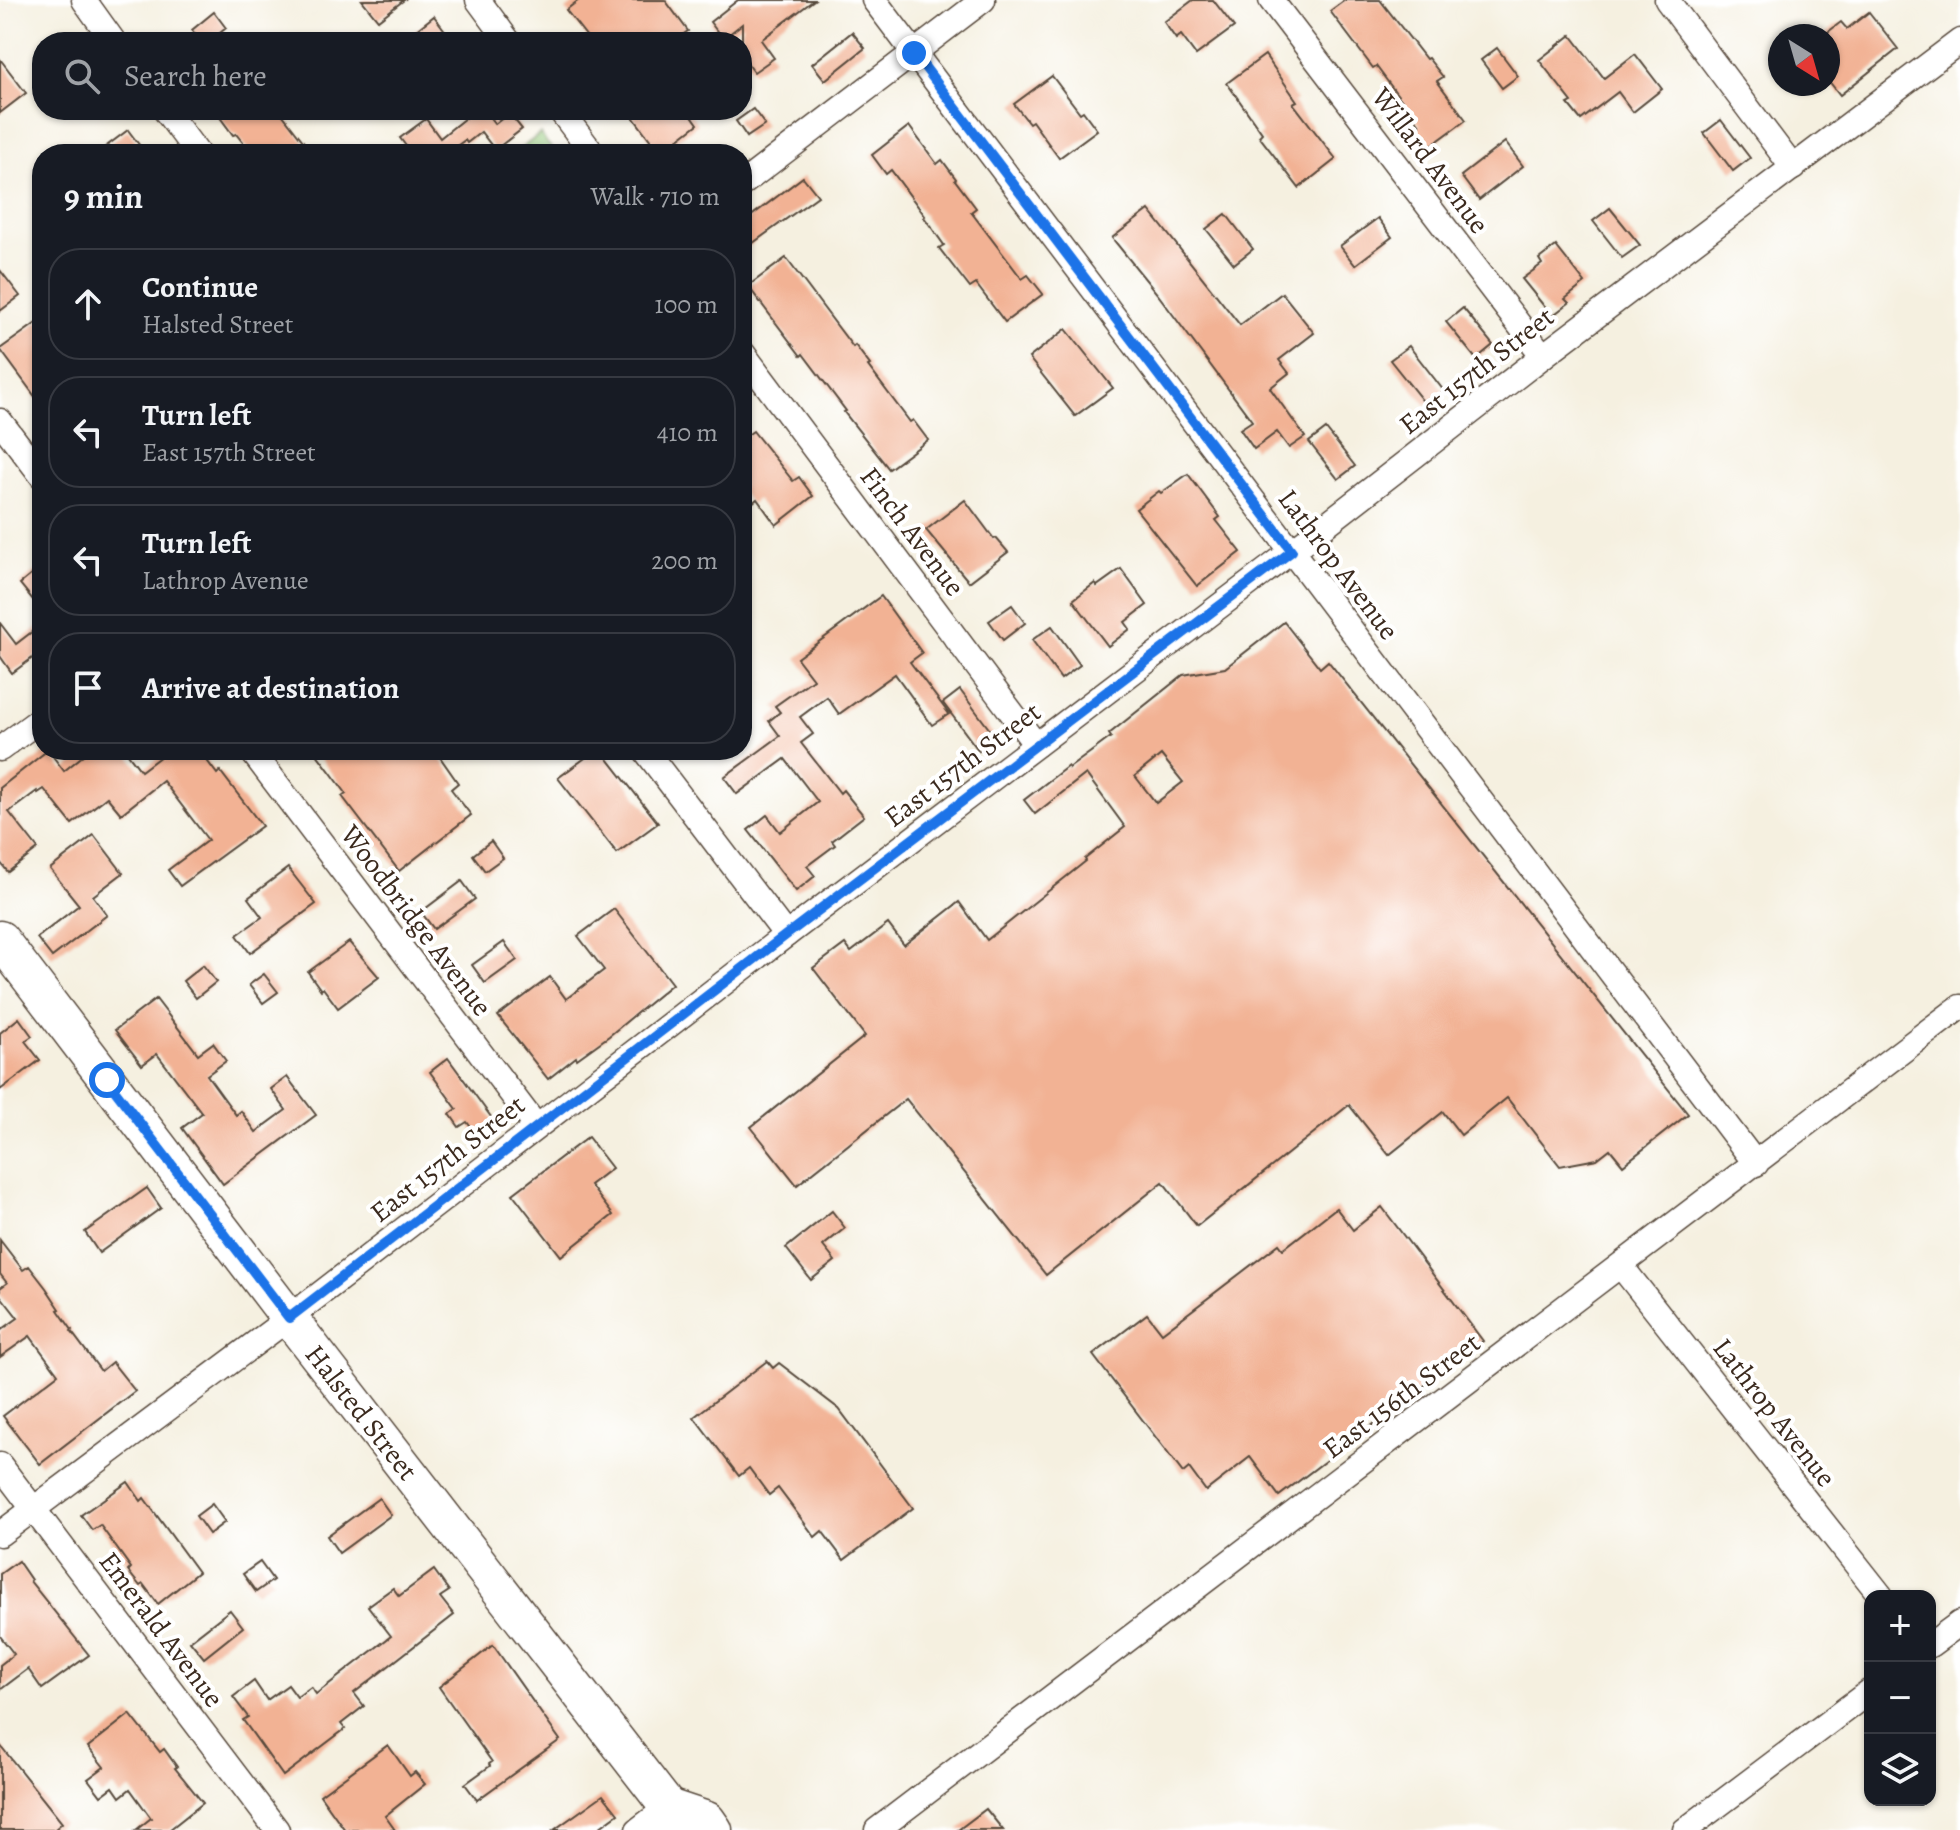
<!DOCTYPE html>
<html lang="en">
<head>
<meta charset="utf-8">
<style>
  :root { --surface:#171b24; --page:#20242c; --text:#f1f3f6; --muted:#9ea1a6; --line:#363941 }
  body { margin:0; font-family:Alegreya,serif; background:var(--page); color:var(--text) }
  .controls { position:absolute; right:24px; bottom:24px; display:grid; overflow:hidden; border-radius:16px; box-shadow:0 2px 6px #0004 }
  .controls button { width:72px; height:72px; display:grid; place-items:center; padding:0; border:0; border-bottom:2px solid var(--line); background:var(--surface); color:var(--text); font:40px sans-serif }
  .compass { position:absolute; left:1768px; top:24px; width:72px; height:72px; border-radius:50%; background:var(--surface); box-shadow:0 2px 6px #0004; rotate:143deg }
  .stop { position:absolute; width:24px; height:24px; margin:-18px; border:6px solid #1a73e8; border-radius:50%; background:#fff }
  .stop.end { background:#1a73e8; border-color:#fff; box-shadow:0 2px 8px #0008 }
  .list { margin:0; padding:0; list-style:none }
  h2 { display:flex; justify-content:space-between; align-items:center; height:104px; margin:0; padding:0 32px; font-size:34px }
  h2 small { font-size:26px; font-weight:400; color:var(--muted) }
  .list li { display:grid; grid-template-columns:52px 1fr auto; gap:24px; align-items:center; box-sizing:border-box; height:112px; margin:0 16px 16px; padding:0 16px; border:2px solid var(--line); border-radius:32px }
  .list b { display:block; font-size:30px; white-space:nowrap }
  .list p { margin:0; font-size:26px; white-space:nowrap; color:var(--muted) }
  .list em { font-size:26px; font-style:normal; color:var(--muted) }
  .icon { flex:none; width:44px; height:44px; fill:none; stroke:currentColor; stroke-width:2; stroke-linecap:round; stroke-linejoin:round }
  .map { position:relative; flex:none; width:1960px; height:1830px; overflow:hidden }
  .search { position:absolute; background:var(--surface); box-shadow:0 2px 6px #0004; left:32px; top:32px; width:720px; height:88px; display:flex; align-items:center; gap:20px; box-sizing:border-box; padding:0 28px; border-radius:32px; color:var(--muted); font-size:30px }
  .panel { position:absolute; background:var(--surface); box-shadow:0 2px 6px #0004; left:32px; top:144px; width:720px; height:616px; border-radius:32px }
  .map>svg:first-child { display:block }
  .green { fill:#93c879; stroke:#67794c; stroke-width:2 }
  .building { fill:#f2b294; fill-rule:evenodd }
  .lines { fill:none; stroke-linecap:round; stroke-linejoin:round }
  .street-casing { stroke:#57483b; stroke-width:27 }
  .primary-casing { stroke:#57483b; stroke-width:39 }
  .street { stroke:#fff; stroke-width:24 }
  .primary { stroke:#fff; stroke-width:36 }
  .route { stroke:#1a73e8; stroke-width:10 }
  .labels { text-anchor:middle; stroke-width:8; stroke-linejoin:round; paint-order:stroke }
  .street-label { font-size:28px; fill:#3b2a1e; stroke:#fff }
</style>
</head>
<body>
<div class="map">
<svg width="1960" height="1830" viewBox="0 0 1960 1830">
  <rect width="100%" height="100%" fill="#fff"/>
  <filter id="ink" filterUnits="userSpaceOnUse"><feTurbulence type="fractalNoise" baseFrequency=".0125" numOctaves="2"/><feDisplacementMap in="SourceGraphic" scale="16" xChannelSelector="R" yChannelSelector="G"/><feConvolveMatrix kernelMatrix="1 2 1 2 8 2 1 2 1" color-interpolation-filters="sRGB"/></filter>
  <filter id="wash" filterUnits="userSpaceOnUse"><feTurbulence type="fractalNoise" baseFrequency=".006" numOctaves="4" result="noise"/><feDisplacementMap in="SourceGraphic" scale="32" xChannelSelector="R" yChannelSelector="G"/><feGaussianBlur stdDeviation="1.8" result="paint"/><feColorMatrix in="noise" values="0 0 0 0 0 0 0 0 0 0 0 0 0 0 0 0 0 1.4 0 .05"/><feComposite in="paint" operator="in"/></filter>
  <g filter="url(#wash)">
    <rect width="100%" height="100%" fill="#f5f0e0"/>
    <path class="green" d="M540,134L556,154H514Z"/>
    <g id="blocks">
      <g class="building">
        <path d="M362,0H404L378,20Z"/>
        <path d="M579,0H665L688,31L672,42H591L566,10Z"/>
        <path d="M738,0H814L761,40L774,58L754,72L742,56V24L723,39L710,22Z"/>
        <path d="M1193,0H1213L1234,27L1196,55L1181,35L1176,39L1164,22Z"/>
        <path d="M1345,0H1380L1426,59L1428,58L1443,77L1437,81L1466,120L1428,148L1414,129L1420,125L1376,66L1373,68L1330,11Z"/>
        <path d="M214,12L226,28L209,42H201L192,30Z"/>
        <path d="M1869,12L1898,49L1840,95L1828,80V36L1824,35L1841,22L1847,29Z"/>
        <path d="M434,16L449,36L440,42H401Z"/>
        <path d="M852,32L865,48L825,80L812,64Z"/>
        <path d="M1571,35L1604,78L1635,54L1662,89L1633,112L1618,92L1581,120L1568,104L1572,102L1539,60Z"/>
        <path d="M1497,48L1518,76L1502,88L1481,60Z"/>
        <path d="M1265,55L1297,101L1293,103L1336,159L1299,188L1259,136L1262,133L1227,83Z"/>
        <path d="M0,59L26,93L0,113Z"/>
        <path d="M1052,76L1080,113L1083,111L1097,130L1059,158L1032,121L1029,123L1014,104Z"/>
        <path d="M753,109L765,125L747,137L736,121Z"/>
        <path d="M227,110H279L313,154H252L236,134L233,135L219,116Z"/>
        <path d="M475,110H484L495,124L509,113L522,129L495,150L481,132L467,143L465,140L450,151L452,154H412L400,138L426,119L440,138Z"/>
        <path d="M628,110H688L698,124L660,153Z"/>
        <path d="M1721,120L1750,158L1733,171L1704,133Z"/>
        <path d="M909,126L937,164L942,160L956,179L955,180L976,208L971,212L1022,279L1028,275L1043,294L1005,322L976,284L970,288L939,248L944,245L924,217L925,216L891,170L886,174L872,155Z"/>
        <path d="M128,130L146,154H96Z"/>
        <path d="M1505,142L1523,166L1479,200L1461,176Z"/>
        <path d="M803,177L818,196L742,251V223Z"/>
        <path d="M1610,208L1640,245L1622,258L1593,221Z"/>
        <path d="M1149,210L1240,325L1282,293L1314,333L1279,360L1289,373L1270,388L1305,437L1289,448L1277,432L1254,449L1240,429L1252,421L1159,296L1112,238Z"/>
        <path d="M1226,214L1253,249L1234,264L1206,229Z"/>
        <path d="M1378,218L1392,237L1355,265L1340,246Z"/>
        <path d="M1556,246L1585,283L1565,299L1569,303L1552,316L1522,279L1542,264L1539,259Z"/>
        <path d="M786,258L853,347L855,345L870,365L868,366L910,422L913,420L928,440L889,469L844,412L846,411L803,354L801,356L748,286Z"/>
        <path d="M0,270L20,296L0,311Z"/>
        <path d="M1463,308L1493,345L1476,359L1446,322Z"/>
        <path d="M42,319V406L0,349Z"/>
        <path d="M1066,329L1113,388L1075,416L1029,358Z"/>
        <path d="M1409,346L1444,391L1426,405L1390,360Z"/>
        <path d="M1326,429L1355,466L1338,479L1309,442Z"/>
        <path d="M753,431L793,481L799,477L813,496L776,525L757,499L751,504L742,492V439Z"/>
        <path d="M1188,474L1220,517L1216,520L1241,552L1197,586L1136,509L1159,491L1161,493Z"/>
        <path d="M965,500L994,539L996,538L1008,552L969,582L926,530Z"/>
        <path d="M42,566V611L20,584Z"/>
        <path d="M1121,569L1147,605L1125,622L1130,629L1108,646L1073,600L1095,583L1097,586Z"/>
        <path d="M881,596L922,653L910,662L949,714L932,725L895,674L839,714L827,697L800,717L813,734L801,743L840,793L843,790L864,816L832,841L835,845L807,866L815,876L796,891L748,830L767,815L780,832L818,802L785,759L737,794L724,777L780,736L769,721L780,712L775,706L813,679L797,658Z"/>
        <path d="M1012,605L1025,623L1003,640L989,621Z"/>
        <path d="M1284,622L1320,668L1328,661L1688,1114L1623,1165L1610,1149L1597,1159L1560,1166L1507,1098L1461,1135L1443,1112L1389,1155L1349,1105L1197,1226L1163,1182L1046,1275L906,1099L797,1185L751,1127L865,1036L813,968L845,944L851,952L888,924L904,945L959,902L987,940L1086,861L1085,859L1125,827L1086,774L1035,814L1024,800L1068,766L1069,768L1111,737L1109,734L1183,675L1225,668ZM1161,755L1183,782L1156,803L1135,776Z"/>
        <path d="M0,623L16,644L42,624V651L12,673L0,656Z"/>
        <path d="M1052,626L1080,665L1061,679L1032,640Z"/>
        <path d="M960,690L996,738L979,751L943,703Z"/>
        <path d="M48,750L64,771L90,750H125L141,771L169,750H199L217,774L220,771L262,826L180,886L168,870L208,840L163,781L121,814L107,797L72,824L44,789L38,793L37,791L9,812L38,849L8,872L0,862V788Z"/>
        <path d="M314,750H435L458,783L451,789L471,815L399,871L342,796L346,793Z"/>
        <path d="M596,750H601L658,823L617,853L558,778Z"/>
        <path d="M94,835L123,873L93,896L107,915L52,957L37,938L79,905L50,869Z"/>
        <path d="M491,841L503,858L485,871L473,855Z"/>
        <path d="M288,868L316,904L250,953L237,935L262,917L248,898Z"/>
        <path d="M462,881L475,899L434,929L421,912Z"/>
        <path d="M614,909L672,984L609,1036L577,1059L576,1057L548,1079L498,1016L550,977L566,999L604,970L578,936Z"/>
        <path d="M349,942L379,977L338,1008L323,988L321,990L308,972Z"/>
        <path d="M504,942L517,960L485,983L472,965Z"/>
        <path d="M203,965L216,982L196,998L183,981Z"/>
        <path d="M264,974L278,992L263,1003L249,985Z"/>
        <path d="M156,999L198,1054L213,1043L226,1061L207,1075L236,1115L241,1111L256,1132L286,1110L271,1089L287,1077L316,1115L223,1184L182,1128L202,1113L157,1054L142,1065L115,1030Z"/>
        <path d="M19,1018L32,1036L25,1041L40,1060L0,1090V1033Z"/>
        <path d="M448,1058L494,1121L476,1134L467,1122L459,1127L450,1114L457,1109L430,1072Z"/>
        <path d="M588,1137L612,1168L590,1185L613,1215L561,1256L513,1194Z"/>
        <path d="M147,1188L161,1208L99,1253L85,1232Z"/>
        <path d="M1382,1207L1483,1341L1279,1496L1250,1457L1206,1491L1189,1468L1183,1473L1093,1355L1147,1314L1162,1333L1279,1244L1283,1249L1336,1208L1353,1230Z"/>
        <path d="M832,1211L845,1228L823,1246L835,1261L811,1280L786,1248Z"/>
        <path d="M0,1240L23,1270L29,1266L46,1288L60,1309L58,1310L72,1330L71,1331L101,1371L112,1362L135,1391L40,1464L3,1416L58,1374L30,1336L0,1357V1331L18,1318L0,1295V1288L7,1283L0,1274Z"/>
        <path d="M767,1361L773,1368L779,1363L839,1409L913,1508L844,1560L822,1531L815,1537L778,1488L769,1495L749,1468L739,1476L694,1417Z"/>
        <path d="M128,1482L141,1501L144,1498L198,1572L158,1604L143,1584L140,1586L128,1571L131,1568L100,1525L92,1530L81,1515Z"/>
        <path d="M379,1498L391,1515L339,1553L327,1536Z"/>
        <path d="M212,1504L225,1522L209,1534L196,1516Z"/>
        <path d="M18,1561L31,1580L30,1581L89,1655L42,1689L28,1669L0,1690V1665L14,1654L0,1636V1574Z"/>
        <path d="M260,1562L273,1580L256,1592L243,1574Z"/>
        <path d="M434,1570L449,1591L440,1597L454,1615L354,1693L364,1706L341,1724L345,1729L283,1776L243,1720L248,1717L233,1697L254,1681L267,1700L288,1685L297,1697L311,1687L316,1694L391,1636L368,1606L393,1588L399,1596Z"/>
        <path d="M230,1610L243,1627L204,1658L190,1641Z"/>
        <path d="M493,1645L560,1740L477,1800L465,1784L490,1766L489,1764L492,1762L439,1687Z"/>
        <path d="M130,1714L160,1752L164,1749L177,1767L175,1768L203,1803L169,1830H136L151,1818L130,1789L120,1797L113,1787L101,1796L88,1779L104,1767L88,1747Z"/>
        <path d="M0,1745L62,1823L54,1830H0Z"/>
        <path d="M388,1745L410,1776L415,1772L425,1784L385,1816L395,1830H345L320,1795Z"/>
        <path d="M603,1795L618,1814L596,1830H554Z"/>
        <path d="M986,1809L1003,1830H958Z"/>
      </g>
    </g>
  </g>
  <g filter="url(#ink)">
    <use href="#blocks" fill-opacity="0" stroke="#57483b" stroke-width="2"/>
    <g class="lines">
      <defs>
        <g id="street">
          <path d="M84,0L114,42"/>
          <path d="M478,0L509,42"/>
          <path d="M874,0L1756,1164"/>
          <path d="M1271,0L1543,356"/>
          <path d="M1667,0L1793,168"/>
          <path d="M165,110L198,154"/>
          <path d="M560,110L593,154"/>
          <path d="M742,184L983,0"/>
          <path d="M742,352L1036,745"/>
          <path d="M0,421L42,476"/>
          <path d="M0,749L42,718"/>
          <path d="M251,750L536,1126"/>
          <path d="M645,750L786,935"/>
          <path d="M1621,1266L1881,1596"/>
          <path d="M0,1465L277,1830"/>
          <path d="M0,1534L289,1318L786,935L1292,551L1543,356L1960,41"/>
          <path d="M1930,1645L1960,1623"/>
          <path d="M638,1830L668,1807"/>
          <path d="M877,1830L1960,1007"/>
          <path d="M1685,1830L1870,1691"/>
        </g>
        <g id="primary">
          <path d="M0,939L289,1318L668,1807L671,1830"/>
          <path d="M668,1807L707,1820L714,1830"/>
        </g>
      </defs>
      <use href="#street" class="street-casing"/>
      <use href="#primary" class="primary-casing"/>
      <use href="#street" class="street"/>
      <use href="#primary" class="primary"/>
    </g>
  </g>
  <g class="lines" filter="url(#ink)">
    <path class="route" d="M107,1080L289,1318L786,935L1292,551L914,53"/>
  </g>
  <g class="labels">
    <g class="street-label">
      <text transform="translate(1431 160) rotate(53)" y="10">Willard Avenue</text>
      <text transform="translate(1476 370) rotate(-38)" y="10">East 157th Street</text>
      <text transform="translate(913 531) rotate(53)" y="10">Finch Avenue</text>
      <text transform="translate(1339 564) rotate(53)" y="10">Lathrop Avenue</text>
      <text transform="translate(962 764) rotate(-37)" y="10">East 157th Street</text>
      <text transform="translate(417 920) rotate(53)" y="10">Woodbridge Avenue</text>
      <text transform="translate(447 1158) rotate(-38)" y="10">East 157th Street</text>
      <text transform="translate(1401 1395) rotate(-37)" y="10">East 156th Street</text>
      <text transform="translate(362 1412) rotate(52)" y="10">Halsted Street</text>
      <text transform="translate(1775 1412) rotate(52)" y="10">Lathrop Avenue</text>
      <text transform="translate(162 1629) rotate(53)" y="10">Emerald Avenue</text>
    </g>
  </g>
</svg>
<div class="controls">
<button>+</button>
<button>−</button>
<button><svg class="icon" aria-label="layers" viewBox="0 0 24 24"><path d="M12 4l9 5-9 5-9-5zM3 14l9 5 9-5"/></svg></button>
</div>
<svg class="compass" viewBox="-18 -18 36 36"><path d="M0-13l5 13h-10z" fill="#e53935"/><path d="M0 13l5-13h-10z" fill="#9ea1a6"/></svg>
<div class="stop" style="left:107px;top:1080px"></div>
<div class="stop end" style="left:914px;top:53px"></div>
<div class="search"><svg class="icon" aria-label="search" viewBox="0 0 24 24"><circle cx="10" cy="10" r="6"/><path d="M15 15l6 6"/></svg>Search here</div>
<section class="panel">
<h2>9 min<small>Walk · 710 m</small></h2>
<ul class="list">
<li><svg class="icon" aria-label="ahead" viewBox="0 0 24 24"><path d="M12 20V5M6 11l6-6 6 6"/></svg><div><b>Continue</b><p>Halsted Street</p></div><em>100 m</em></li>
<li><svg class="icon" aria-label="left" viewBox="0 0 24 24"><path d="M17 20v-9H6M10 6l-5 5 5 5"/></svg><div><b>Turn left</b><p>East 157th Street</p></div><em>410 m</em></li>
<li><svg class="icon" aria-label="left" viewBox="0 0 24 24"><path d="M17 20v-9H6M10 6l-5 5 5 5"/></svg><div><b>Turn left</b><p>Lathrop Avenue</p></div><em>200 m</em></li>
<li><svg class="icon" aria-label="arrive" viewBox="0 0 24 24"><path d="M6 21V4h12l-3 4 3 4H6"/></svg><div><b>Arrive at destination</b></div></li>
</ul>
</section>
</div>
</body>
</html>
